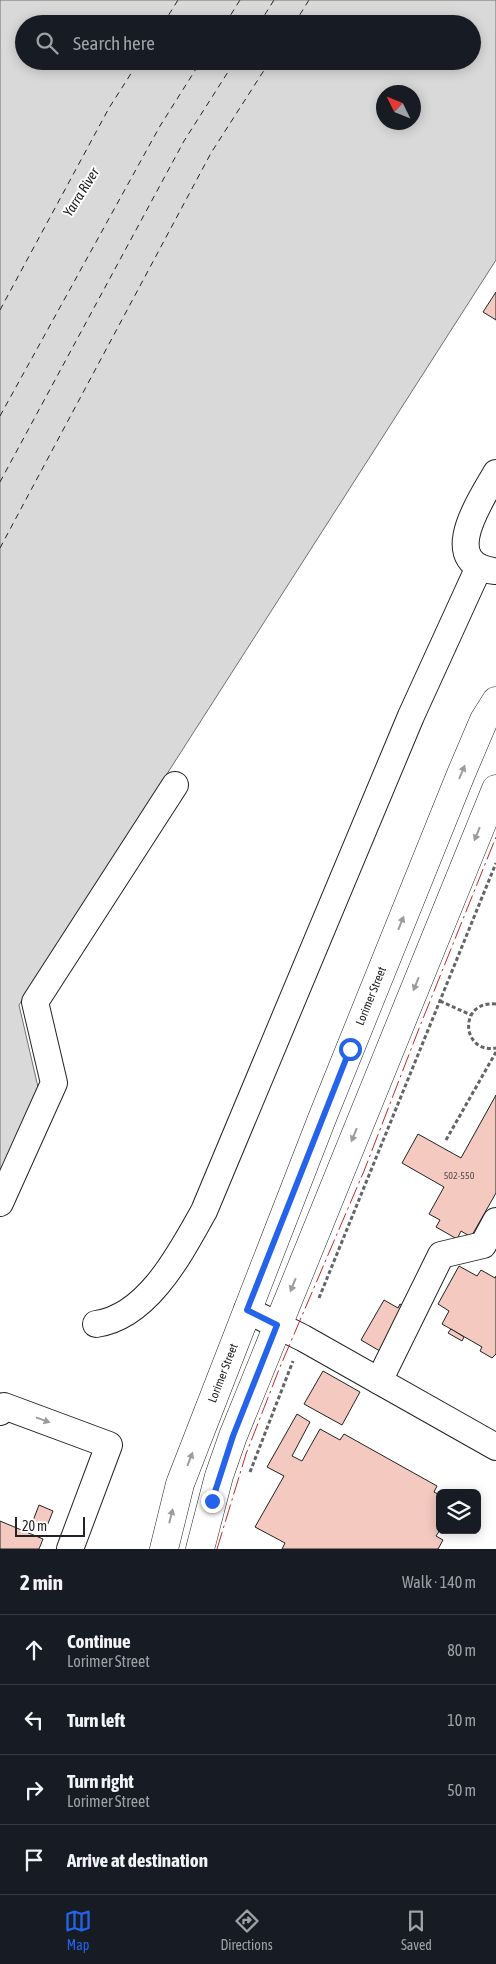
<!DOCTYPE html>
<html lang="en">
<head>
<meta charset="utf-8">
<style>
  :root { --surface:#171b24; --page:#20242c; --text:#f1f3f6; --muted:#9ea1a6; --line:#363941; --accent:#2563eb }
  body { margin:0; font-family:"Asap Condensed",sans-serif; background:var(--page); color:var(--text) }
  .controls { position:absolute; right:15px; bottom:15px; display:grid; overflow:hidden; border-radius:8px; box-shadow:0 2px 12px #0003 }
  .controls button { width:45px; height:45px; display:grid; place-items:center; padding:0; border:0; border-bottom:1px solid var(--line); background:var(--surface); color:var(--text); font:25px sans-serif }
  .compass { position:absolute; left:376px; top:85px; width:45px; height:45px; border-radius:50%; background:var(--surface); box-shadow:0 2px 12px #0003; rotate:313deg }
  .scale { position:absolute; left:15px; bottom:12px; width:70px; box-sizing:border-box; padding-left:5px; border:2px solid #222; border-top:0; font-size:14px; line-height:18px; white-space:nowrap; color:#222; -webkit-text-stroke:4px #fff; paint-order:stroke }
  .stop { position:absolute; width:15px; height:15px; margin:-11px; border:4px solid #2563eb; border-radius:50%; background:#fff }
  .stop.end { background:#2563eb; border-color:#fff; box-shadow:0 1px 5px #0008 }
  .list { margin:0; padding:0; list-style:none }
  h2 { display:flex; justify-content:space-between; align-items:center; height:65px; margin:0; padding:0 20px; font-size:21px }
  h2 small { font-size:16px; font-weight:400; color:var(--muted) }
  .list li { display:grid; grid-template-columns:32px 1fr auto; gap:15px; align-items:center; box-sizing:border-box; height:70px; padding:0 20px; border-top:1px solid var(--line) }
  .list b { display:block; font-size:19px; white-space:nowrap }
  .list p { margin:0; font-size:16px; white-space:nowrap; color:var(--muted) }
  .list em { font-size:16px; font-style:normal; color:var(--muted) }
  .icon { flex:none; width:28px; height:28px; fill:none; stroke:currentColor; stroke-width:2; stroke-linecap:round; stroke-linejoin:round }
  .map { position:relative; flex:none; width:496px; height:1549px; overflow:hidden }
  .search { position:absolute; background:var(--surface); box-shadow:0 2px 12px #0003; left:15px; right:15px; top:15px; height:55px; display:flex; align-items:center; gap:12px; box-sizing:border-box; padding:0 18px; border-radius:28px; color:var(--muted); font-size:19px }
  .sheet { height:345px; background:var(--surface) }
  nav { display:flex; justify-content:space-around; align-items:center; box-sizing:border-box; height:70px; border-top:1px solid var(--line); background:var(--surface); font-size:14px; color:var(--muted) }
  nav a { display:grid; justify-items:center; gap:2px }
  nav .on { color:var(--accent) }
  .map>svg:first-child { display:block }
  .water { fill:#d9d9d9; stroke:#6f6f6f; fill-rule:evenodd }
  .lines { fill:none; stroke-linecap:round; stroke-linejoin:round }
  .ferry { stroke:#222; stroke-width:1; stroke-dasharray:6 5; stroke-linecap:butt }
  .building { fill:#f3c9c0; stroke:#222 }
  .minor-casing { stroke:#222; stroke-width:28 }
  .major-casing { stroke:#222; stroke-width:29 }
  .path { stroke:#646464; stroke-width:3; stroke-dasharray:4 2.5; stroke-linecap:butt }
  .minor { stroke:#fff; stroke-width:26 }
  .major { stroke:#fff; stroke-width:28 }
  .power { stroke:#c62828; stroke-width:1; stroke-dasharray:18 4 2.5 4; stroke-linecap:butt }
  .oneway { fill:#9c9c9c }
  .route { stroke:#2563eb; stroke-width:6 }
  .labels { text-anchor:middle; stroke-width:4; stroke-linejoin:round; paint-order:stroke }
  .number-label { font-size:10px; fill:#564c4a }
  .street-label { font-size:12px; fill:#222; stroke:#fff }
  .water-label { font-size:14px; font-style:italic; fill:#222; stroke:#fff }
</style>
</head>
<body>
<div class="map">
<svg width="496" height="1549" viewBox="0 0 496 1549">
  <rect width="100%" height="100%" fill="#fff"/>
  <path class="water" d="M0,0H496V260L19,1005L38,1087L0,1176ZM24,24H472V61H24ZM384,92H414V122H384Z"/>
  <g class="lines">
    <g class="ferry">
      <path d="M163,24L178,0"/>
      <path d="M225,24L240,0"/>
      <path d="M259,24L274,0"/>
      <path d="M294,24L309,0"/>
      <path d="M0,310L109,108L139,61"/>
      <path d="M0,416L160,126L201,61"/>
      <path d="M0,482L184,141L235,61"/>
      <path d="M0,548L211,153L270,61"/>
    </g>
  </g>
  <g class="building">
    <path d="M496,292V320L483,312Z"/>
    <path d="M496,1095V1193L471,1237L461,1231L457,1239L436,1227L440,1220L429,1214L444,1187L402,1163L418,1134L461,1158Z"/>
    <path d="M459,1266L477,1276L481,1270L495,1278L496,1276V1354L492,1358L480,1351L482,1347L442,1324L449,1311L438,1304Z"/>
    <path d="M384,1300L398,1308L400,1304L409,1309L385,1354L361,1340Z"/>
    <path d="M451,1329L464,1337L462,1341L448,1333Z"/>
    <path d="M323,1371L360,1392L342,1425L304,1404Z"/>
    <path d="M297,1414L310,1422L292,1456L302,1461L320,1429L340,1440L344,1434L437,1486L434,1492L440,1495V1530L436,1536L443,1540L438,1549H282L285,1543L255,1527L284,1476L267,1467Z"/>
    <path d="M39,1505L53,1511L45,1531L31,1526Z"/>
    <path d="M0,1521L43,1539L39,1549H0Z"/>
  </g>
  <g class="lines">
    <defs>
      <g id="minor">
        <path d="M494,571C437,563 481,500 496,473"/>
        <path d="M0,1203L54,1083L35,1002L175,785"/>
        <path d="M247,1310L303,1338L496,1447"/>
        <path d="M96,1324C148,1317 181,1252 204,1211L411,716L479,567"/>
        <path d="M379,1381L441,1255L483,1245L496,1221"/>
        <path d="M0,1412L4,1406L109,1445L70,1549"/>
      </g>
      <g id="major">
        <path d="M164,1549L180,1484L323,1116L461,774L484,720L496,701"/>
        <path d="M200,1549L219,1476L233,1436L496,789"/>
      </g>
    </defs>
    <use href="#minor" class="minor-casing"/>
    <use href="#major" class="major-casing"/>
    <g class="path">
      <path d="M440,1001L471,1015"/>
      <path d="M496,1004C458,1000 461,1054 496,1048"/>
      <path d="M446,1140L496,1052"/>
      <path d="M319,1298L496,863"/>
      <path d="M250,1472L293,1361"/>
    </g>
    <use href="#minor" class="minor"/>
    <use href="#major" class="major"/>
    <path class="power" d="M217,1549L246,1454L280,1367L364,1171L420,1026L496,837"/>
  </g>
  <defs><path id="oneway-solid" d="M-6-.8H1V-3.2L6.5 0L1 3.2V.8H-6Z" transform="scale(1.25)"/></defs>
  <g class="oneway">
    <use href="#oneway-solid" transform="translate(462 772) rotate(-67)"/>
    <use href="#oneway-solid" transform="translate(477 834) rotate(112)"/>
    <use href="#oneway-solid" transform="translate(401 923) rotate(-68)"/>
    <use href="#oneway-solid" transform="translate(416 984) rotate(112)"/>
    <use href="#oneway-solid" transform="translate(354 1135) rotate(112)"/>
    <use href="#oneway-solid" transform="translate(293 1285) rotate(112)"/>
    <use href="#oneway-solid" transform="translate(43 1420) rotate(20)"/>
    <use href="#oneway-solid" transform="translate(190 1459) rotate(-69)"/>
    <use href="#oneway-solid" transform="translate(171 1516) rotate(-76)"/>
  </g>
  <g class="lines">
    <path class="route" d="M212,1501L233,1436L277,1325L247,1310L350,1049"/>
  </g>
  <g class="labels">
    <g class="number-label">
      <text x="459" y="1179">502-550</text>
    </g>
    <g class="street-label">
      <text transform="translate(371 996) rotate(-68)" y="4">Lorimer Street</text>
      <text transform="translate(223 1373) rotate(-69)" y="4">Lorimer Street</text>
    </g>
    <g class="water-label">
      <text transform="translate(81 192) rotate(-58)" y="5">Yarra River</text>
    </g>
  </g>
</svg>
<div class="controls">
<button><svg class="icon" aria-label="layers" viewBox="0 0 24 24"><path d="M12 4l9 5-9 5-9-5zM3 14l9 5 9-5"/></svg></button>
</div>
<svg class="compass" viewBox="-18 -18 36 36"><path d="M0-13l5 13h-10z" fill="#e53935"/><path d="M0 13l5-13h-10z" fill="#9ea1a6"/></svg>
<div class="scale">20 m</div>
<div class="stop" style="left:350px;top:1049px"></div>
<div class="stop end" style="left:212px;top:1501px"></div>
<div class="search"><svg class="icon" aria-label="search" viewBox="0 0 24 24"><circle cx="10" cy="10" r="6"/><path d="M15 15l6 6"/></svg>Search here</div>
</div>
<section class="sheet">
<h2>2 min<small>Walk · 140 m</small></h2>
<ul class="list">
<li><svg class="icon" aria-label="ahead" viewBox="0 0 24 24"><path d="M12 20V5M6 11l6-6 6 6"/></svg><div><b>Continue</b><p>Lorimer Street</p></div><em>80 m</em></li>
<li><svg class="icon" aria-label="left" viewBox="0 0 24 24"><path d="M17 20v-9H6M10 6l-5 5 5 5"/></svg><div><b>Turn left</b></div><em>10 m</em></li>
<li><svg class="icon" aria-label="right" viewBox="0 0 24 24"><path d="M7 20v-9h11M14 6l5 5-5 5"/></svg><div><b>Turn right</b><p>Lorimer Street</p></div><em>50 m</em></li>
<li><svg class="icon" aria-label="arrive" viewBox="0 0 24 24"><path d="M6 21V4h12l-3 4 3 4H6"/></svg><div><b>Arrive at destination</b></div></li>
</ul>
</section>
<nav>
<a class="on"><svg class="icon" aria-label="map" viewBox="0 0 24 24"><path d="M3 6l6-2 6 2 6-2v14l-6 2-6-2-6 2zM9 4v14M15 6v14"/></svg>Map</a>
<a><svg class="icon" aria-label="directions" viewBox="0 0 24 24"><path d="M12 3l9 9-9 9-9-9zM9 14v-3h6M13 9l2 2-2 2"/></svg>Directions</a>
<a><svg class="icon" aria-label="saved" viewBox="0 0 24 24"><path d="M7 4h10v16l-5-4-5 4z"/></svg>Saved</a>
</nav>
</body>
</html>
